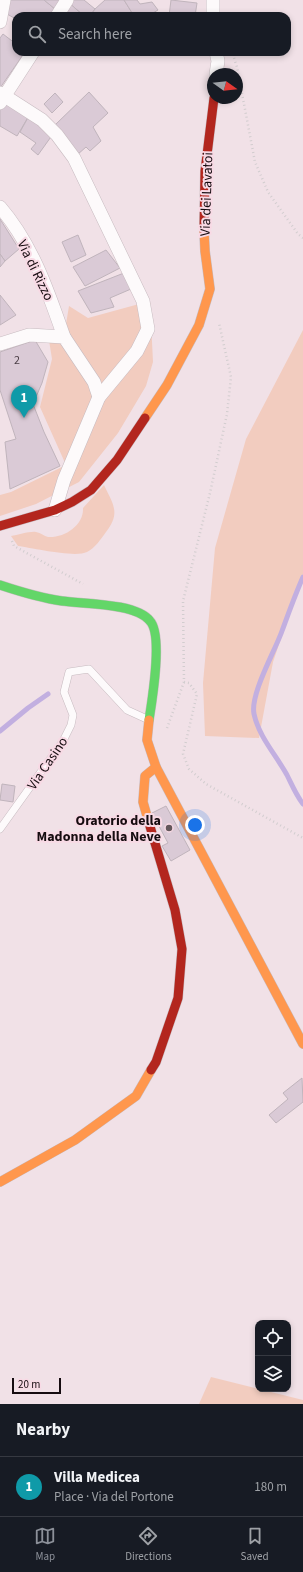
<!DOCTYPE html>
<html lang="en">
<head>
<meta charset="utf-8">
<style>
  :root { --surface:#171b24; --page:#20242c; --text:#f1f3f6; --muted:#9ea1a6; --line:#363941; --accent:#8c9099 }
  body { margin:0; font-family:"Source Sans 3",sans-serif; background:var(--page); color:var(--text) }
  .controls { position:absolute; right:12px; bottom:12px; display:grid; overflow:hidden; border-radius:8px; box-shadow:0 2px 6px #0003 }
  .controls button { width:36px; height:36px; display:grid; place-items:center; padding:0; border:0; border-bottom:1px solid var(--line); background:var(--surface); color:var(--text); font:20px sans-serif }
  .compass { position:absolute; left:207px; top:68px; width:36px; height:36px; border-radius:50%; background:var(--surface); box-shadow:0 2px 6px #0003; rotate:105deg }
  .scale { position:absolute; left:12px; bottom:10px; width:49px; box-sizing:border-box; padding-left:4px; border:2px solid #160c10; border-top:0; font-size:11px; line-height:14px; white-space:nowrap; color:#160c10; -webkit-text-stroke:3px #f8dae5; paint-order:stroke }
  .you { position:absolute; left:195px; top:825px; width:14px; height:14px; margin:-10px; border:3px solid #fff; border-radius:50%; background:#1a73e8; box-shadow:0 0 0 6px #1a73e833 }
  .badge { display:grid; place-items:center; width:26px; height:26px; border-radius:50%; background:var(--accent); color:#fff; font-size:13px; font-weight:700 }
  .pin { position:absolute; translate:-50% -33px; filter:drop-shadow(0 1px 2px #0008) }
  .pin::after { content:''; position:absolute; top:21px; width:14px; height:12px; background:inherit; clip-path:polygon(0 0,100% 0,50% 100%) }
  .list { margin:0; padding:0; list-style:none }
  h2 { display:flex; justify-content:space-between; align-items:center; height:52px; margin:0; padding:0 16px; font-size:17px }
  h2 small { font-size:13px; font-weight:400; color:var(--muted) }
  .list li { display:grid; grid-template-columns:26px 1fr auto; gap:12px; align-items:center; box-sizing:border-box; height:60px; padding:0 16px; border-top:1px solid var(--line) }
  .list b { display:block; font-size:15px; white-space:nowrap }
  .list p { margin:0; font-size:13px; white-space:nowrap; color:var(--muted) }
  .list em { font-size:13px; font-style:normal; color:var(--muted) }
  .icon { flex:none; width:22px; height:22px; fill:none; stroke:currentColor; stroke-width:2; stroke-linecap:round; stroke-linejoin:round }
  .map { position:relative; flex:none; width:303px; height:1404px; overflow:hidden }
  .search { position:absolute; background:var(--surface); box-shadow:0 2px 6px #0003; left:12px; right:12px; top:12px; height:44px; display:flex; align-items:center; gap:10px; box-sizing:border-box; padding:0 14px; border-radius:12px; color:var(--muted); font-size:15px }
  .sheet { height:112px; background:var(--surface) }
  nav { display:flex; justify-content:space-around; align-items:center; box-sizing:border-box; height:56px; border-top:1px solid var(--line); background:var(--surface); font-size:11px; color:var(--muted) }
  nav a { display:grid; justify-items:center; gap:2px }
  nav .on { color:var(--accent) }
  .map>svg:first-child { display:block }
  .green { fill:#f2ccbf }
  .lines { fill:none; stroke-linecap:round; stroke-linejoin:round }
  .stream { stroke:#c2afe0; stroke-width:5 }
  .building { fill:#dacad6; stroke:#c0b4bc }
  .lane-casing { stroke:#c7bbc0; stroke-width:8 }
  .street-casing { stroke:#c7bbc0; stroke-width:14 }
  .fast-casing { stroke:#c7bbc0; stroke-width:10 }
  .slow-casing { stroke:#c7bbc0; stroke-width:10 }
  .jam-casing { stroke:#c7bbc0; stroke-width:10 }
  .path { stroke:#d2cdcf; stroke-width:2.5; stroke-dasharray:1 3; stroke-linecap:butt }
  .lane { stroke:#fdfafb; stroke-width:7 }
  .street { stroke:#fdfafb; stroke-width:13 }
  .fast { stroke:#63d668; stroke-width:9 }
  .slow { stroke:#ff974d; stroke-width:9 }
  .jam { stroke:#b3261e; stroke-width:9 }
  .poi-dot { fill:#63575b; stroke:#f8dae5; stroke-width:1.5 }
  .labels { text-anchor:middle; stroke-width:4; stroke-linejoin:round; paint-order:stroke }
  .number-label { font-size:12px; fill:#4a3e45 }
  .street-label { font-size:14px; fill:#160c10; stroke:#f8dae5 }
  .poi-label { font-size:14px; font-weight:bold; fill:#160c10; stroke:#f8dae5; text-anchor:end }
</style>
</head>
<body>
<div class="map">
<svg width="303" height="1404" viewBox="0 0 303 1404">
  <rect width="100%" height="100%" fill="#f1e1e7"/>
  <g class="green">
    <path d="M150,301L153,362L146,386L118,433L79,482L36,504L0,516V495L11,492L66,465L40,407L52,359L48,334L66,324L69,306L88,318Z"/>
    <path d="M303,330V574L273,662L259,738L205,736L203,683L215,548L246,439Z"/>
    <path d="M104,485C113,504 121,513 106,532C101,539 95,548 87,552C75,558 33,548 18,546L11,536C18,535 30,531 36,532C41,533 44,536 48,537C65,538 84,525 83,508Z"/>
    <path d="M211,1377L303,1400V1404H199Z"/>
  </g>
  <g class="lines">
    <g class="stream">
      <path d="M303,577C295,595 289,612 282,631C275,651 250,694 254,714C259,737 276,755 287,775C292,785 296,795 303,804"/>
      <path d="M0,731L28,708L48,694"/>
    </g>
  </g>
  <g class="building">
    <path d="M9,0H44L55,9L50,16H16V19L7,14Z"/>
    <path d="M44,0H61L55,9Z"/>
    <path d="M69,0H84L95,9L90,16H84L68,2Z"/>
    <path d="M105,0H124L134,16H90L95,9Z"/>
    <path d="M124,0H137L140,4L152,2L158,10L148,16H134Z"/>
    <path d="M171,0L197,3L195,16H169Z"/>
    <path d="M68,2L84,16H58Z"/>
    <path d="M3,34L16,44V52H25L0,88V38Z"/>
    <path d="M89,92L108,113L93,127L101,141L90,151L86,147L77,155L55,125Z"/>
    <path d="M55,93L63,102L52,113L44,104Z"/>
    <path d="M5,99L30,114L17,136L0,126V108Z"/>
    <path d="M30,114L53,134L38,155L31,149L36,143L20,132Z"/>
    <path d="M0,219L19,249L5,261L0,254Z"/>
    <path d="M78,235L86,255L71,262L62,242Z"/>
    <path d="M106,250L120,268L85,286L73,267Z"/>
    <path d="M0,254L5,261L0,267Z"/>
    <path d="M124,273L131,289L110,298L114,307L91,313L78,291Z"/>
    <path d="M0,295L16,315L0,325Z"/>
    <path d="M35,340L48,362L42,383L33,404L44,432L60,466L10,489L5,442L16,439L0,390V352Z"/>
    <path d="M2,784L15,786L13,802L0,800Z"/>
    <path d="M166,806L190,850L171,861L162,846L168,843L152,813Z"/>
    <path d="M302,1078L303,1102L276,1123L269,1115L288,1099L283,1093Z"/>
  </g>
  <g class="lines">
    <defs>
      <path id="lane" d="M0,829L63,741L71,725L73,715L64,692L69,672L89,669L127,710L149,720"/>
      <g id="street">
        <path d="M213,0V16"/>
        <path d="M57,16L67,0"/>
        <path d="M0,22L4,0"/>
        <path d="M216,52L218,61L216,74"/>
        <path d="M0,93L42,120L57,135L74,158L143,301L148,329L137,351L99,397L64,480L55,510"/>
        <path d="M0,103L33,52"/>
        <path d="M0,207C32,244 48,291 64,337"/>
        <path d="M0,344L29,335L64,337L94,382L99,397"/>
      </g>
      <path id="fast" d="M0,585C21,592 41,598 62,601C84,604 136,603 150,621C163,635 152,701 149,720"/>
      <g id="slow">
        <path d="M145,418L167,385L199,325L210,289L205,251L204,230"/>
        <path d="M149,720L147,740L156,767L303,1044"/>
        <path d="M149,823L143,802L145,776L156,767"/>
        <path d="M0,1182L75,1140L136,1096L151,1070"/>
      </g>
      <g id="jam">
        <path d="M204,230L205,171L214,98"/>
        <path d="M0,526L55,510L72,502L91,490L117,460L145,418"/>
        <path d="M149,823L175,910L182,949L178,998L156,1062L151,1070"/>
      </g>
    </defs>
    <use href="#lane" class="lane-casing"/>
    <use href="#street" class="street-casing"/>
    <use href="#fast" class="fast-casing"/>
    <use href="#slow" class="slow-casing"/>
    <use href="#jam" class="jam-casing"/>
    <g class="path">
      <path d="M234,58L237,67L255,162L268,192L298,234L303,238"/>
      <path d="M12,541L14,546L83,584"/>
      <path d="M184,682L189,683L197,694L183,754L189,769L206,784L303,838"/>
      <path d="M167,728L184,682L183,601L210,493L227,414L231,377L219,323"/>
    </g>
    <use href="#lane" class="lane"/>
    <use href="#street" class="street"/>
    <use href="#fast" class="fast"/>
    <use href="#slow" class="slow"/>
    <use href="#jam" class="jam"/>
  </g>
  <circle class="poi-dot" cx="169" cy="828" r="4"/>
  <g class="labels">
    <g class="number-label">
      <text x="17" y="364">2</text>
    </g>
    <g class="street-label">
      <text transform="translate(206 194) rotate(-88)" y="5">Via dei Lavatoi</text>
      <text transform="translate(36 270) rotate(64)" y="5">Via di Rizzo</text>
      <text transform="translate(47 763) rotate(-56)" y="5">Via Casino</text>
    </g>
    <g class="poi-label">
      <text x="161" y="825">Oratorio della<tspan x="161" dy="16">Madonna della Neve</tspan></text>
    </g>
  </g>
</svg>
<div class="controls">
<button><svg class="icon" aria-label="locate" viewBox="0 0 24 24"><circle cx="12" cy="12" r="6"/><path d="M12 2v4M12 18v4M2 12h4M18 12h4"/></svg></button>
<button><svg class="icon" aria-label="layers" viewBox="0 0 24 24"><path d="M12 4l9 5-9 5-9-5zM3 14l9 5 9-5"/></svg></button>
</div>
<svg class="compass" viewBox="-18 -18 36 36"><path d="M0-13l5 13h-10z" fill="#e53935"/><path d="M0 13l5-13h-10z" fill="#9ea1a6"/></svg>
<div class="scale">20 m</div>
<div class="you"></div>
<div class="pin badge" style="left:24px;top:418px;background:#0f9aa8">1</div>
<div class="search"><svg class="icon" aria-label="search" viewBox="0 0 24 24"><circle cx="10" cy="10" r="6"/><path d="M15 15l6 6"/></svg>Search here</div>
</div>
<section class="sheet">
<h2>Nearby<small></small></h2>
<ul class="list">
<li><span class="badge" style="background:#0f9aa8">1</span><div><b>Villa Medicea</b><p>Place · Via del Portone</p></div><em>180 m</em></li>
</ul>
</section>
<nav>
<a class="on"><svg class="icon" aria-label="map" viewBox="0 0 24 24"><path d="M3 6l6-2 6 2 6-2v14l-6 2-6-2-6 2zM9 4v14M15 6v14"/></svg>Map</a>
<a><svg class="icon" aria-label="directions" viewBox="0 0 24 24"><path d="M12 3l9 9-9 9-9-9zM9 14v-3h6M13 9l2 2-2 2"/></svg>Directions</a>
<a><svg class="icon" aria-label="saved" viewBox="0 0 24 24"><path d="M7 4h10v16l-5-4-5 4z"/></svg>Saved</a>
</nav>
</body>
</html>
